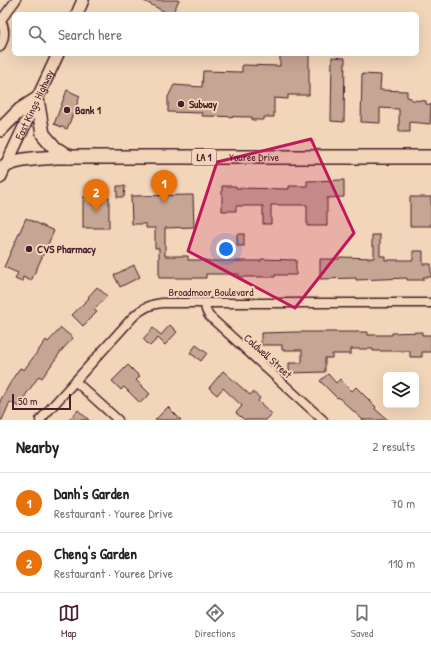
<!DOCTYPE html>
<meta charset="utf-8">
<style>
body{margin:0;font-family:"Patrick Hand",sans-serif;background:#f2f2f2;color:#222}
.controls{position:absolute;right:12px;bottom:12px;display:grid;overflow:hidden;border-radius:6px;box-shadow:0 4px 16px #0002}
.controls button{width:36px;height:36px;display:grid;place-items:center;padding:0;border:0;border-bottom:1px solid #e0e0e0;background:#fff;color:#222;font:20px sans-serif}
.scale{position:absolute;left:12px;bottom:10px;width:59px;box-sizing:border-box;padding-left:4px;border:2px solid #4a1f2b;border-top:0;font-size:11px;line-height:14px;white-space:nowrap;color:#4a1f2b;-webkit-text-stroke:3px #f2d6b9;paint-order:stroke}
.you{position:absolute;left:226px;top:249px;width:14px;height:14px;margin:-10px;border:3px solid #fff;border-radius:50%;background:#1a73e8;box-shadow:0 0 0 6px #1a73e833}
.badge{display:grid;place-items:center;width:26px;height:26px;border-radius:50%;background:#4a1f2b;color:#fff;font-size:13px;font-weight:700}
.pin{position:absolute;translate:-50% -33px;filter:drop-shadow(0 1px 2px #0008)}
.pin::after{content:'';position:absolute;top:21px;width:14px;height:12px;background:inherit;clip-path:polygon(0 0,100% 0,50% 100%)}
.list{margin:0;padding:0;list-style:none}
h2{display:flex;justify-content:space-between;align-items:center;height:52px;margin:0;padding:0 16px;font-size:17px}
h2 small{font-size:13px;font-weight:400;color:#767676}
.list li{display:grid;grid-template-columns:26px 1fr auto;gap:12px;align-items:center;box-sizing:border-box;height:60px;padding:0 16px;border-top:1px solid #e0e0e0}
.list b{display:block;font-size:15px;white-space:nowrap}
.list p{margin:0;font-size:13px;white-space:nowrap;color:#767676}
.list em{font-size:13px;font-style:normal;color:#767676}
.icon{flex:none;width:22px;height:22px;fill:none;stroke:currentColor;stroke-width:2;stroke-linecap:round;stroke-linejoin:round}
.map{position:relative;flex:none;width:431px;height:420px;overflow:hidden}
.search{position:absolute;background:#fff;box-shadow:0 4px 16px #0002;left:12px;right:12px;top:12px;height:44px;display:flex;align-items:center;gap:10px;box-sizing:border-box;padding:0 14px;border-radius:6px;color:#767676;font-size:15px}
.sheet{height:172px;background:#fff}
nav{display:flex;justify-content:space-around;align-items:center;box-sizing:border-box;height:56px;border-top:1px solid #e0e0e0;background:#fff;font-size:11px;color:#767676}
nav a{display:grid;justify-items:center;gap:2px}
nav .on{color:#4a1f2b}
.map>svg:first-child{display:block}
.building{fill:#c5a594;stroke:#4a1f2b}
.lines{fill:none;stroke-linecap:round;stroke-linejoin:round}
.minor-casing{stroke:#4a1f2b;stroke-width:11}
.secondary-casing{stroke:#4a1f2b;stroke-width:14}
.primary-casing{stroke:#4a1f2b;stroke-width:16}
.minor{stroke:#f2d6b9;stroke-width:8}
.secondary{stroke:#f2d6b9;stroke-width:11}
.primary{stroke:#f2d6b9;stroke-width:13}
.marked{fill:#c2185b;fill-opacity:0.2;stroke:#c2185b;stroke-width:3;stroke-linejoin:round}
.poi-dot{fill:#4a1f2b;stroke:#f2d6b9;stroke-width:1.5}
.labels{text-anchor:middle;stroke-width:4;stroke-linejoin:round;paint-order:stroke}
.shield{fill:#f2d6b9;stroke:#7c5656;stroke-width:1}
.shield-label{font-size:10px;font-weight:bold;fill:#4a1f2b}
.poi-label{font-size:11px;font-weight:bold;fill:#4a1f2b;stroke:#f2d6b9;text-anchor:start}
.street-label{font-size:11px;fill:#4a1f2b;stroke:#f2d6b9}
</style>
<div class="map">
<svg width="431" height="420" viewBox="0 0 431 420">
<rect width="100%" height="100%" fill="#f2d6b9"/>
<filter id="ink" filterUnits="userSpaceOnUse"><feTurbulence type="fractalNoise" baseFrequency=".025" numOctaves="2"/><feDisplacementMap in="SourceGraphic" scale="8" xChannelSelector="R" yChannelSelector="G"/><feConvolveMatrix kernelMatrix="1 2 1 2 8 2 1 2 1" color-interpolation-filters="sRGB"/></filter>
<g filter="url(#ink)">
<g class="building">
<polygon points="142,0 179,0 172,14 169,14"/>
<polygon points="280,54 309,54 309,95 288,95 288,99 274,98 274,117 264,117 264,120 252,120 252,117 202,116 202,113 168,112 168,97 174,85 202,87 203,71 242,72 242,65 280,66"/>
<polygon points="332,57 345,58 344,122 331,121"/>
<polygon points="362,74 381,75 380,90 407,91 407,97 411,98 411,100 426,101 426,104 431,105 430,124 410,122 410,132 399,132 399,109 380,108 380,123 361,122"/>
<polygon points="67,90 80,96 67,129 54,124"/>
<polygon points="344,180 344,197 327,198 327,226 307,226 307,205 271,205 271,224 263,224 263,206 236,206 236,211 222,211 222,186 236,186 236,188 289,189 289,186 307,186 307,181"/>
<polygon points="117,186 125,186 124,197 117,197"/>
<polygon points="193,195 194,227 165,228 165,256 188,256 188,260 206,260 206,261 261,261 261,259 296,260 296,275 275,275 275,277 239,277 239,274 206,274 206,278 159,278 159,248 155,248 155,228 146,228 146,224 132,224 131,196"/>
<rect x="83" y="197" width="26" height="31"/>
<rect x="410" y="197" width="21" height="29"/>
<polygon points="26,218 54,231 31,281 23,277 22,282 15,279 18,273 4,267"/>
<rect x="237" y="234" width="7" height="12"/>
<polygon points="372,235 380,235 380,256 385,256 385,260 413,260 413,251 423,251 423,264 431,264 431,277 423,277 423,280 407,280 407,278 356,280 356,278 320,279 320,259 339,259 339,257 374,258 374,246 372,246"/>
<polygon points="134,265 140,277 120,287 114,275"/>
<polygon points="97,287 107,296 94,310 97,312 83,326 72,315 89,298 88,297"/>
<polygon points="170,325 177,332 165,345 158,338 150,346 143,339 153,328 161,335"/>
<polygon points="61,328 73,338 62,350 42,378 39,376 25,396 20,407 10,402 2,420 0,420 0,401 13,378 20,368 24,370 46,340 48,342"/>
<polygon points="295,332 368,332 368,335 392,335 392,333 422,332 422,335 431,335 431,352 422,352 422,357 410,357 410,351 373,351 373,349 351,349 351,354 332,354 332,358 325,358 325,372 289,373 289,363 302,363 302,350 282,350 282,345 261,345 261,333"/>
<polygon points="196,345 207,353 201,361 190,353"/>
<polygon points="128,365 140,377 136,380 150,394 140,403 124,387 121,390 112,381"/>
<polygon points="223,371 250,395 253,392 260,398 258,401 272,414 266,420 245,420 236,413 242,406 223,388 217,395 209,388"/>
<polygon points="328,374 336,383 340,379 352,391 356,387 376,407 375,409 388,420 363,420 338,397 337,398 320,381"/>
<polygon points="168,407 181,420 155,420"/>
<polygon points="78,410 89,420 69,420"/>
</g>
<g class="lines">
<defs>
<g id="minor">
<path d="M0 47C5 38 6 30 1 20L16 0"/>
<polyline points="205,304 206,310 209,316 323,420"/>
<polyline points="75,381 118,420"/>
<path d="M40 420 133 317C141 309 150 304 162 303H431"/>
</g>
<g id="secondary">
<polyline points="77,14 83,0"/>
<path id="s1" d="M0 178 58 54"/>
</g>
<g id="primary">
<polyline points="0,130 20,110 37,99 43,134 55,148 69,157"/>
<path id="s2" d="M0 169C15 158 38 159 56 157H431"/>
</g>
</defs>
<use href="#minor" class="minor-casing"/>
<use href="#secondary" class="secondary-casing"/>
<use href="#primary" class="primary-casing"/>
<use href="#minor" class="minor"/>
<use href="#secondary" class="secondary"/>
<use href="#primary" class="primary"/>
</g>
</g>
<path class="marked" d="M311 139 354 233 295 308 188 251 217 162Z"/>
<g class="poi-dot">
<circle cx="181" cy="104" r="4"/>
<circle cx="67" cy="110" r="4"/>
<circle cx="29" cy="249" r="4"/>
</g>
<g class="labels">
<rect class="shield" x="192" y="149" width="24" height="16" rx="3"/>
<g class="shield-label">
<text x="204" y="161">LA 1</text>
</g>
<g class="poi-label">
<text x="189" y="108">Subway</text>
<text x="75" y="114">Bank 1</text>
<text x="37" y="253">CVS Pharmacy</text>
</g>
<g class="street-label">
<text dy="4" stroke="none"><textPath href="#s1" startOffset="81">East Kings Highway</textPath></text>
<text dy="4" stroke="none"><textPath href="#s2" startOffset="256">Youree Drive</textPath></text>
<text x="211" y="296">Broadmoor Boulevard</text>
<text transform="translate(268 356) rotate(42)" y="4">Coldwell Street</text>
</g>
</g>
</svg>
<div class="controls">
<button><svg class="icon" aria-label="layers" viewBox="0 0 24 24"><path d="M12 4l9 5-9 5-9-5zM3 14l9 5 9-5"/></svg></button>
</div>
<div class="scale">50 m</div>
<div class="you"></div>
<div class="pin badge" style="left:164px;top:203px;background:#e8710a">1</div>
<div class="pin badge" style="left:96px;top:212px;background:#e8710a">2</div>
<div class="search"><svg class="icon" aria-label="search" viewBox="0 0 24 24"><circle cx="10" cy="10" r="6"/><path d="M15 15l6 6"/></svg>Search here</div>
</div>
<section class="sheet">
<h2>Nearby<small>2 results</small></h2>
<ul class="list">
<li><span class="badge" style="background:#e8710a">1</span><div><b>Danh's Garden</b><p>Restaurant · Youree Drive</p></div><em>70 m</em></li>
<li><span class="badge" style="background:#e8710a">2</span><div><b>Cheng's Garden</b><p>Restaurant · Youree Drive</p></div><em>110 m</em></li>
</ul>
</section>
<nav>
<a class="on"><svg class="icon" aria-label="map" viewBox="0 0 24 24"><path d="M3 6l6-2 6 2 6-2v14l-6 2-6-2-6 2zM9 4v14M15 6v14"/></svg>Map</a>
<a><svg class="icon" aria-label="directions" viewBox="0 0 24 24"><path d="M12 3l9 9-9 9-9-9zM9 14v-3h6M13 9l2 2-2 2"/></svg>Directions</a>
<a><svg class="icon" aria-label="saved" viewBox="0 0 24 24"><path d="M7 4h10v16l-5-4-5 4z"/></svg>Saved</a>
</nav>
